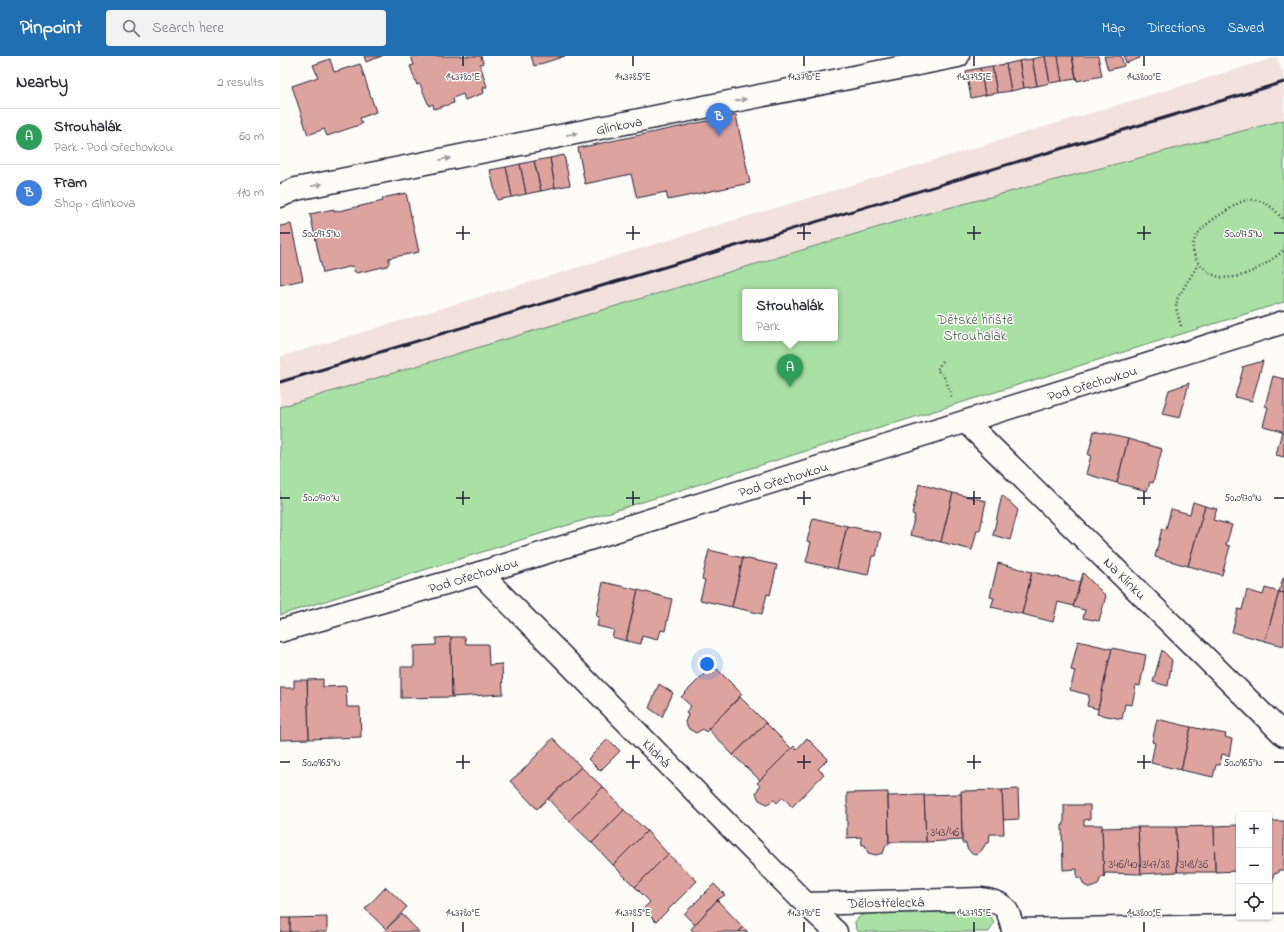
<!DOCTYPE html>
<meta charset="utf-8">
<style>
body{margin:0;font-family:"Indie Flower",sans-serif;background:#f2f2f3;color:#2b2b33}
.controls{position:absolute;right:12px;bottom:12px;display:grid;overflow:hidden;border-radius:4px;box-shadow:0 1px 3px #0004}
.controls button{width:36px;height:36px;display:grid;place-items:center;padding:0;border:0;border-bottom:1px solid #e1e1e2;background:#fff;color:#2b2b33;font:20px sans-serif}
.you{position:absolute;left:427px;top:608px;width:14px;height:14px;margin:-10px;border:3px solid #fff;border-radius:50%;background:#1a73e8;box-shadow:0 0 0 6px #1a73e833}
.badge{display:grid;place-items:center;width:26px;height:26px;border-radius:50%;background:#1f6fb2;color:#fff;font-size:13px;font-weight:700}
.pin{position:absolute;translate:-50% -33px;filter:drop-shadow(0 1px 2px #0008)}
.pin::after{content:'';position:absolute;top:21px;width:14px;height:12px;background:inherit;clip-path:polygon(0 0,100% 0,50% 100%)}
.popup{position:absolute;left:462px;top:233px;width:96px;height:52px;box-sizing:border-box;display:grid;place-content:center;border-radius:4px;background:#fff;filter:drop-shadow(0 1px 3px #0005);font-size:13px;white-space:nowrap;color:#7c7c81}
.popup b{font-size:15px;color:#2b2b33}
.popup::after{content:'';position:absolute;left:50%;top:100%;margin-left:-8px;border:8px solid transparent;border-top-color:#fff}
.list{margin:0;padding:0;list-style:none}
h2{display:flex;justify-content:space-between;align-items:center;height:52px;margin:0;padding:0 16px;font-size:17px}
h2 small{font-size:13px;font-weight:400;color:#7c7c81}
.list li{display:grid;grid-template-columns:26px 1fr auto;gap:12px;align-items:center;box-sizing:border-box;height:56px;padding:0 16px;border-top:1px solid #e1e1e2}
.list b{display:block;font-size:15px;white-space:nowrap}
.list p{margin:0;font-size:13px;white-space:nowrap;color:#7c7c81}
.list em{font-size:13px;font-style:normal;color:#7c7c81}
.icon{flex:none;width:22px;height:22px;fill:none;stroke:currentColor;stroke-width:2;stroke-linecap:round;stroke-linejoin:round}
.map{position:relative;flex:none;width:1004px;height:876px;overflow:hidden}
header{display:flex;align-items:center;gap:24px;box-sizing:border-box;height:56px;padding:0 20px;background:#1f6fb2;color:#fff}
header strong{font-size:19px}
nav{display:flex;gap:22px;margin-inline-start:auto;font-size:14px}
.search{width:280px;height:36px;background:#f2f2f3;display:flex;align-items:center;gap:10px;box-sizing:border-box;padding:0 14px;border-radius:4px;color:#7c7c81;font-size:15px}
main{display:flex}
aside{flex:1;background:#fff}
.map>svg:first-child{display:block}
.built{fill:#f3e1dd}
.green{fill:#a9e0a4;stroke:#668170;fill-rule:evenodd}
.building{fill:#dda39f;stroke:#22223b}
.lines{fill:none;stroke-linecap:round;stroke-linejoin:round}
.minor-casing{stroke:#22223b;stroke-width:25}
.path{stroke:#22223b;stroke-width:2.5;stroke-dasharray:1 3;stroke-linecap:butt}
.minor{stroke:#fdfcf7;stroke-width:22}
.rail{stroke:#22223b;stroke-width:3}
.oneway{fill:#9a9aa2}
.ticks{fill:none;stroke:#22223b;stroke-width:1.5}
.labels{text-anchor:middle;stroke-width:3;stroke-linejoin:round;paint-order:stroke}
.number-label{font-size:12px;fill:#514254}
.street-label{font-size:14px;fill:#22223b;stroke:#fdfcf7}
.park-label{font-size:14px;fill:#4a5b5a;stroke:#fdfcf7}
.ticks-label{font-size:10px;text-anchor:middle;fill:#22223b;stroke:#fdfcf7;stroke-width:3;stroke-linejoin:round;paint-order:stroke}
</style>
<header>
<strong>Pinpoint</strong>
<div class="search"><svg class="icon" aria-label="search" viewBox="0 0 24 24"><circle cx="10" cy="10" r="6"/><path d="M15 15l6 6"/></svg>Search here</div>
<nav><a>Map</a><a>Directions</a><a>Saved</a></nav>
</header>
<main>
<aside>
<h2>Nearby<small>2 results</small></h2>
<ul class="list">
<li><span class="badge" style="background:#2e9e5b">A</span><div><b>Strouhalák</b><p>Park · Pod Ořechovkou</p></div><em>60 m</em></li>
<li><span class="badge" style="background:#3f7fe0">B</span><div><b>Fram</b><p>Shop · Glinkova</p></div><em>110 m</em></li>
</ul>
</aside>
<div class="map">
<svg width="1004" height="876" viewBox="0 0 1004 876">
<rect width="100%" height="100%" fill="#fdfcf7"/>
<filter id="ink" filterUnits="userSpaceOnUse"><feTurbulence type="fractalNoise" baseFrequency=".025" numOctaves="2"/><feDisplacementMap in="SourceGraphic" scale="8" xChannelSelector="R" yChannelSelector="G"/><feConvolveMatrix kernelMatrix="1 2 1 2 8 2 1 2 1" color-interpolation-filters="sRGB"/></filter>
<g filter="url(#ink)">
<polygon class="built" points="997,1 1002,16 1004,16 1004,64 622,164 0,351 0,301"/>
<g class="green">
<path d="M1004 64V246L0 559V351L622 164ZM465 236H555V282H465Z"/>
<polygon points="705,855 709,857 714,866 709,876 579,876 576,874 575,866 580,860 588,857"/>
</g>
<g class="building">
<polygon points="84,0 102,0 86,6"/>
<polygon points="131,0 201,0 203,7 200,8 207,31 203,32 204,37 185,44 183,38 173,42 174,47 154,53 153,48 149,50 140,28 137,29 130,10 134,9"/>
<polygon points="251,0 285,0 254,10"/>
<polygon points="765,0 770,27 757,30 752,3"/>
<polygon points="765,0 778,0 782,25 770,27"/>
<polygon points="778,0 792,0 796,23 782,25"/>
<polygon points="792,0 818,0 822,20 797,25"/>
<polygon points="824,0 841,0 844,10 828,14"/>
<polygon points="844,0 859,0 860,2 846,7"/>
<polygon points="50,3 54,16 80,8 96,56 80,62 82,68 47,80 44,73 28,79 12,30 38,21 33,9"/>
<polygon points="752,3 757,30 744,32 739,5"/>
<polygon points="739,5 744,32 731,35 726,8"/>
<polygon points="726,8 731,35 717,37 712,10"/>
<polygon points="712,10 717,37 705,39 700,12"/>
<polygon points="700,12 705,39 691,42 686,15"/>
<polygon points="456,59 470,127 388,144 386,136 357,142 351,118 305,128 298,92"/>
<polygon points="284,99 290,129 275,132 270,102"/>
<polygon points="270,102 275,132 261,135 254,105"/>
<polygon points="254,105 261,135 246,138 240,108"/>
<polygon points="240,108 246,138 232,141 226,111"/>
<polygon points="226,111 232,141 217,144 210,114"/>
<polygon points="126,137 139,196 109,202 109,207 107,210 77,217 74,215 73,210 43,217 30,158 54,153 54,156 103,145 102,142"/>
<polygon points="11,168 23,224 0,229 0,170"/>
<polygon points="983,305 972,345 955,341 963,313 962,311"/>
<polygon points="993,320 1004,323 1004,401 996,399 1002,375 983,370 988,351 985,350"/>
<polygon points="909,327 900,362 882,358 889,334"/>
<polygon points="814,375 848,383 837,427 806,418 811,399 808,399"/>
<polygon points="848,383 882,393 873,427 870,426 867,435 837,427"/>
<polygon points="639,428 673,437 661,486 630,479 635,459 632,458"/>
<polygon points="673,437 706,445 700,474 697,474 692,494 661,486"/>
<polygon points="722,439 738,454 730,484 713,479"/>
<polygon points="913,446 925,450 908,510 875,501 882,472 886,473 891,453 910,458"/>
<polygon points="925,450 937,453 933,464 952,469 946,489 950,490 942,519 908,510"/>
<polygon points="533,462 567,470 557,513 526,506 531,486 527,485"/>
<polygon points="567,470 601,477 596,500 592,500 588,519 557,513"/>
<polygon points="429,494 463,502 452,551 420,544 425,524 422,523"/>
<polygon points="463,502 497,509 490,539 487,538 482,558 452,551"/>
<polygon points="718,507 752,516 742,558 711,551 714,542 710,541"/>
<polygon points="752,516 800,526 794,550 778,546 773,566 742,558"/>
<polygon points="803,517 826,540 819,565 803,562 805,554 793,551"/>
<polygon points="1003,522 1004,522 1004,537 999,536"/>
<polygon points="323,526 358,534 346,585 332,581 334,574 317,570 319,561 316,560"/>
<polygon points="985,532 999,536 985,585 952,576 958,553 962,554 967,534 983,539"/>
<polygon points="358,534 392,543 385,575 381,574 378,584 362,580 361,588 346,585"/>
<polygon points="999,536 1004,537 1004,590 985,585"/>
<polygon points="171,581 172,641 121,642 121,611 134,611 134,590 156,589 156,582"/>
<polygon points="171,581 185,581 186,588 208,588 209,609 222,608 223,638 172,641"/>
<polygon points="798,585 832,593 818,653 807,650 809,639 790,634 795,615 791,614"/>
<polygon points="832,592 866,599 860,630 856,629 852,649 845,648 842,663 817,658"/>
<polygon points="882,594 892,604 888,630 873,626"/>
<polygon points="433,609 462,638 426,676 423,673 416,677 409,673 405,666 408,659 406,656 411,650 401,641"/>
<polygon points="43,623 43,631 66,630 67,651 80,651 81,681 29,683 27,624"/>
<polygon points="14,624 27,624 29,683 0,684 0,632 14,632"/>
<polygon points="379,628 393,637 382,661 369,652"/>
<polygon points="460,641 486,667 453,699 428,673"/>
<polygon points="877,663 911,671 901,714 871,707 875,687 872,686"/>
<polygon points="486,667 512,693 480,724 453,699"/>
<polygon points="911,671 946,678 945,681 952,683 949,700 942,698 940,709 936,709 933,721 901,714"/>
<polygon points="273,682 301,711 257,753 230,725 241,716"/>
<polygon points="527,682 548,703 538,713 544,718 512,751 503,741 497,747 494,744 487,748 479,744 476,737 480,730 477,727 514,690 517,693"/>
<polygon points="328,683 340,695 320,715 308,703"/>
<polygon points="301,711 323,731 289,765 268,743"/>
<polygon points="323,731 344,754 312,787 289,765"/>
<polygon points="738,733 739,763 723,764 722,734"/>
<polygon points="722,734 724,778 710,778 709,787 706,787 702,794 696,799 692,798 687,792 686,787 682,787 681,735"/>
<polygon points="608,736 609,789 606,789 603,797 596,799 588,797 585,789 582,789 581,781 567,782 567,737"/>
<polygon points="681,738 682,784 646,786 644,739"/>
<polygon points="644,739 646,786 609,786 608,740"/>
<polygon points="784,749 810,749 810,763 804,764 804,769 822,769 824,821 821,821 818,829 810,832 804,829 801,822 797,822 797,813 783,814 782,769 784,769"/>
<polygon points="344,754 367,775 333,809 312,787"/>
<polygon points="989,765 1004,765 1004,814 998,814 998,817 994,818 992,826 989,827"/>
<polygon points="959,769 959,815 935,816 934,770"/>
<polygon points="934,770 935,816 897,816 896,771"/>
<polygon points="858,771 861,818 825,817 824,821 822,772"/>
<polygon points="858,771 896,771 897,816 861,818"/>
<polygon points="367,775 388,798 355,831 333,809"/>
<polygon points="388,798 417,825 376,866 363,853 370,846 355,831"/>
<polygon points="434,828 445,839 437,844 415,869 404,858"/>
<polygon points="106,831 127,851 106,873 85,853"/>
<polygon points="437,844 463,871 459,876 414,876 411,873"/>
<polygon points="122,858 139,876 103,876 106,873"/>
<polygon points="47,861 47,876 10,876 10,862"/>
<rect x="0" y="862" width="10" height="14"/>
<polygon points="463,871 468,876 459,876"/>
</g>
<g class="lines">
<defs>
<g id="minor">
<polyline points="0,140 16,133 678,0"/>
<polyline points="686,366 1004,679"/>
<polyline points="200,517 526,848 556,876"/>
<polyline points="0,575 200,517 1004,266"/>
<path d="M526 848 701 843C724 846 728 851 733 874"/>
<polyline points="733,874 1004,869"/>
</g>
</defs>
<use href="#minor" class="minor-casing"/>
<g class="path">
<path d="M1004 166C996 152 979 138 961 146 954 149 946 156 938 160 928 167 915 176 913 190 912 196 916 204 921 209 944 237 983 212 1004 194"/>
<polyline points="901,270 896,252 897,243 919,207"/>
<polyline points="662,305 657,314 665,322 672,341"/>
</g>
<use href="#minor" class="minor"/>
<polyline class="rail" points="0,326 1004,26"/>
</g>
<defs><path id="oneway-solid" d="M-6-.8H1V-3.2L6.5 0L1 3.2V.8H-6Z"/></defs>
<g class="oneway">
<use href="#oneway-solid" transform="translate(461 44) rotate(-11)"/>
<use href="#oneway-solid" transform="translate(292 78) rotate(-11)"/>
<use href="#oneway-solid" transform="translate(165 103) rotate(-11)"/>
<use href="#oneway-solid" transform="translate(37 129) rotate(-11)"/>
</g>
</g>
<path class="ticks" d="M183 0V10M353 0V10M524 0V10M694 0V10M864 0V10M183 170V184M353 170V184M524 170V184M694 170V184M864 170V184M0 177H10M176 177H190M346 177H360M517 177H531M687 177H701M857 177H871M994 177H1004M183 435V449M353 435V449M524 435V449M694 435V449M864 435V449M0 442H10M176 442H190M346 442H360M517 442H531M687 442H701M857 442H871M994 442H1004M183 699V713M353 699V713M524 699V713M694 699V713M864 699V713M0 706H10M176 706H190M346 706H360M517 706H531M687 706H701M857 706H871M994 706H1004M183 866V876M353 866V876M524 866V876M694 866V876M864 866V876"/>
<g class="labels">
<g class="number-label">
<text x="665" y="780">343/46</text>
<text x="843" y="812">346/40</text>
<text x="876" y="812">347/38</text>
<text x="914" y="812">348/36</text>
</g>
<g class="street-label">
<text transform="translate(339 69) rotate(-11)" y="5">Glinkova</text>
<text transform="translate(812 327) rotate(-17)" y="5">Pod Ořechovkou</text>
<text transform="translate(503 423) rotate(-17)" y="5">Pod Ořechovkou</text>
<text transform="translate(193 519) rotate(-17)" y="5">Pod Ořechovkou</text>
<text transform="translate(845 522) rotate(45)" y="5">Na Klínku</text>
<text transform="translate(377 697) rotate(45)" y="5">Klidná</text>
<text transform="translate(606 846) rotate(-1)" y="5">Dělostřelecká</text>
</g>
<g class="park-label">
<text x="695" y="268">Dětské hřiště<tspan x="695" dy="16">Strouhalák</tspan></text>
</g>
</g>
<g class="ticks-label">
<text x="183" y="24">14.3780°E</text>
<text x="353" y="24">14.3785°E</text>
<text x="524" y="24">14.3790°E</text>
<text x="694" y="24">14.3795°E</text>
<text x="864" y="24">14.3800°E</text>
<text x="41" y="181">50.0975°N</text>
<text x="963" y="181">50.0975°N</text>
<text x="41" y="445">50.0970°N</text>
<text x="963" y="445">50.0970°N</text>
<text x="41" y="710">50.0965°N</text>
<text x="963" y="710">50.0965°N</text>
<text x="183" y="860">14.3780°E</text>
<text x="353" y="860">14.3785°E</text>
<text x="524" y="860">14.3790°E</text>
<text x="694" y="860">14.3795°E</text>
<text x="864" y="860">14.3800°E</text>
</g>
</svg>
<div class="controls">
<button>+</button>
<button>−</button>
<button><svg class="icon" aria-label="locate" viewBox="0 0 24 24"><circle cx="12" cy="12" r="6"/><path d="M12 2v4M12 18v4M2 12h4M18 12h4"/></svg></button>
</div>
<div class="you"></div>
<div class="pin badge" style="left:510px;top:331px;background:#2e9e5b">A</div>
<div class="popup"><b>Strouhalák</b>Park</div>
<div class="pin badge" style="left:439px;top:80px;background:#3f7fe0">B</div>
</div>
</main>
